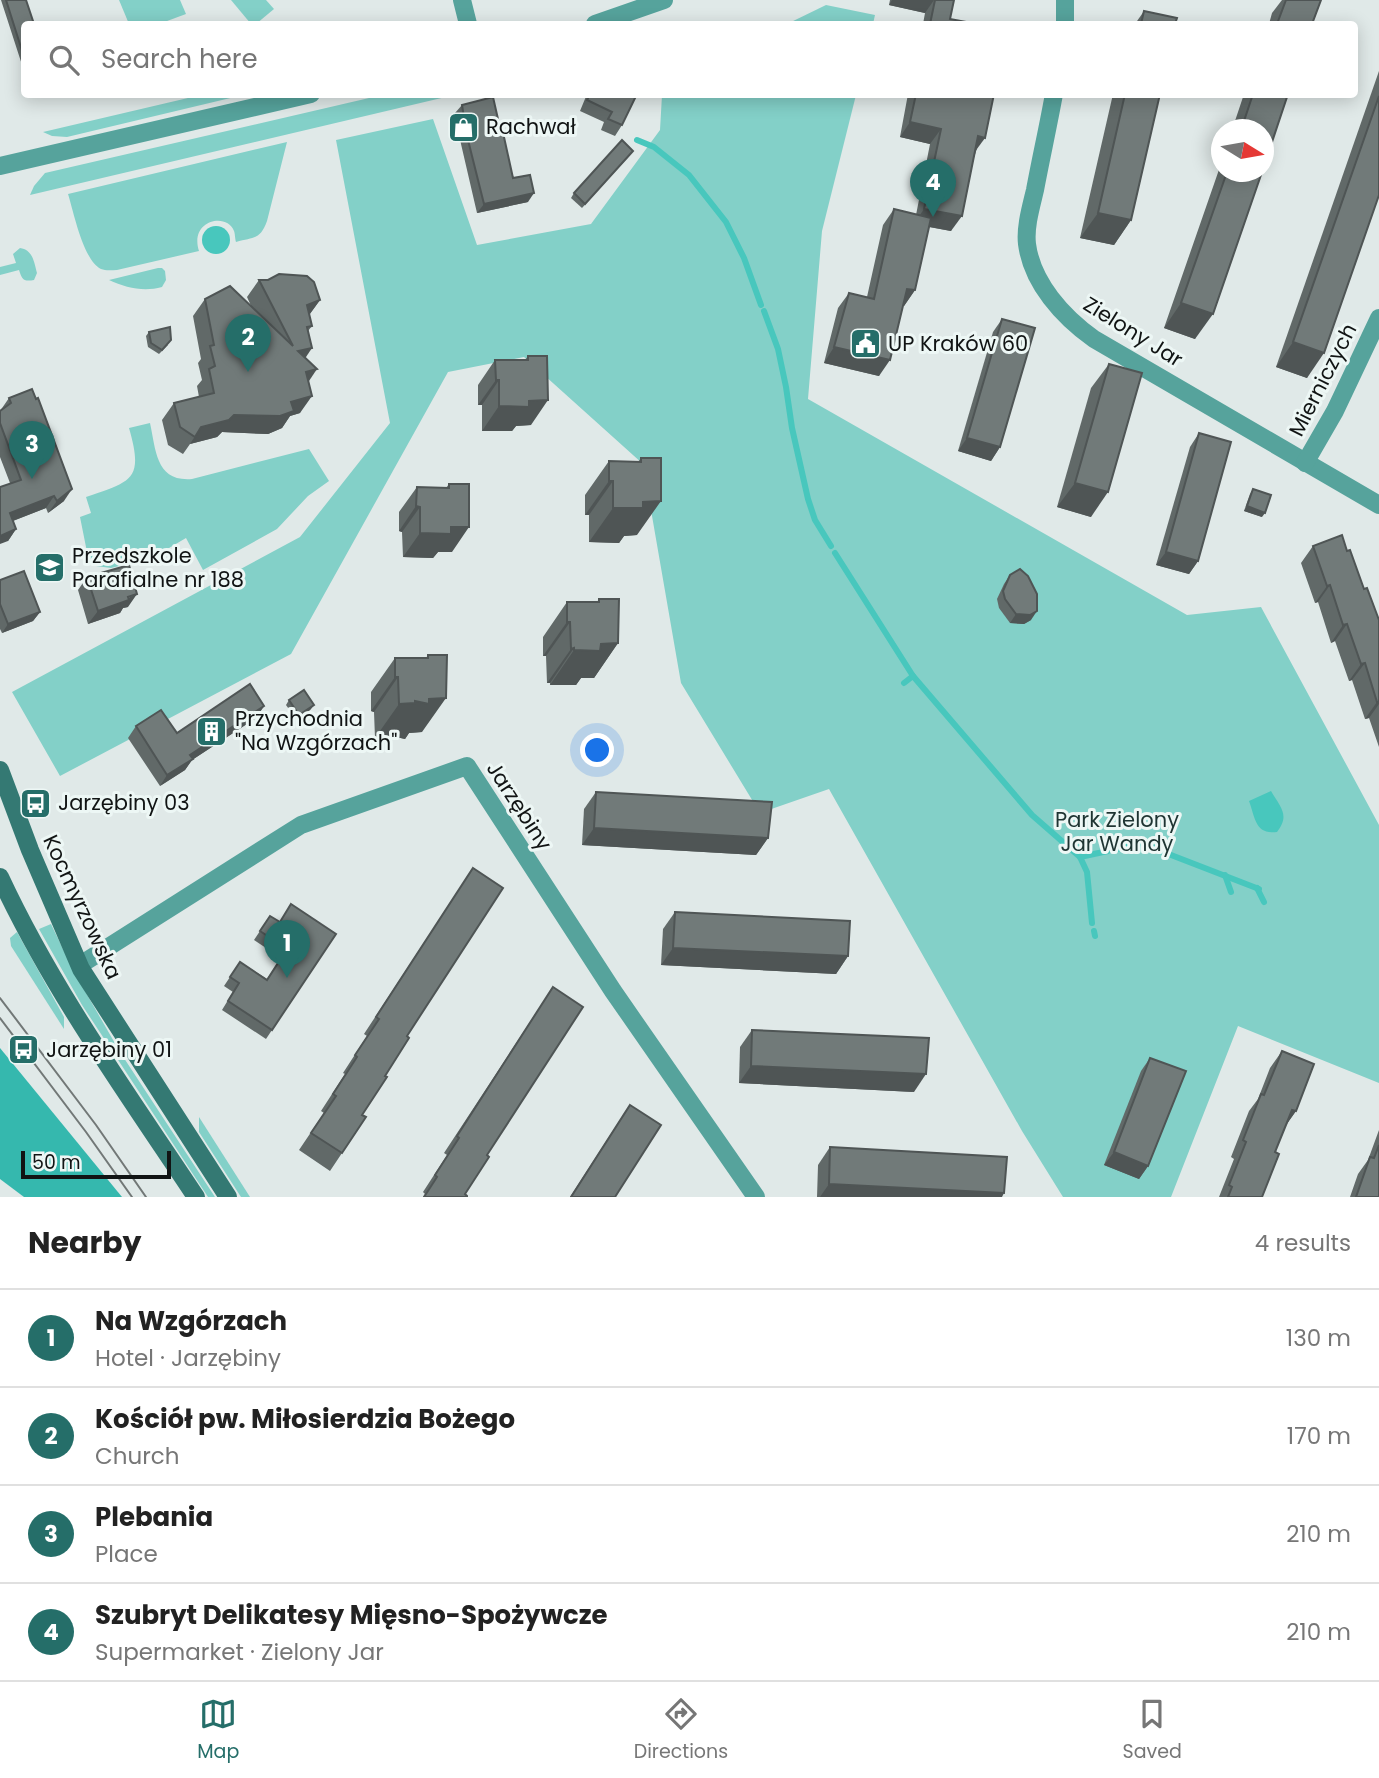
<!DOCTYPE html>
<meta charset="utf-8">
<style>
body{margin:0;font-family:Poppins,sans-serif;background:#f2f2f2;color:#222}
.compass{position:absolute;left:1211px;top:119px;width:63px;height:63px;border-radius:50%;background:#fff;box-shadow:0 4px 18px #0003;rotate:101deg}
.scale{position:absolute;left:21px;bottom:18px;width:150px;box-sizing:border-box;padding-left:7px;border:4px solid #111414;border-top:0;font-size:19px;line-height:24px;white-space:nowrap;color:#111414;-webkit-text-stroke:5px #edf7f5;paint-order:stroke}
.you{position:absolute;left:598px;top:751px;width:24px;height:24px;margin:-18px;border:5px solid #fff;border-radius:50%;background:#1a73e8;box-shadow:0 0 0 10px #1a73e833}
.badge{display:grid;place-items:center;width:46px;height:46px;border-radius:50%;background:#256e69;color:#fff;font-size:23px;font-weight:700}
.pin{position:absolute;translate:-50% -58px;filter:drop-shadow(0 2px 4px #0008)}
.pin::after{content:'';position:absolute;top:37px;width:24px;height:21px;background:inherit;clip-path:polygon(0 0,100% 0,50% 100%)}
.list{margin:0;padding:0;list-style:none}
h2{display:flex;justify-content:space-between;align-items:center;height:91px;margin:0;padding:0 28px;font-size:30px}
h2 small{font-size:23px;font-weight:400;color:#767676}
.list li{display:grid;grid-template-columns:46px 1fr auto;gap:21px;align-items:center;box-sizing:border-box;height:98px;padding:0 28px;border-top:2px solid #e0e0e0}
.list b{display:block;font-size:26px;white-space:nowrap}
.list p{margin:0;font-size:23px;white-space:nowrap;color:#767676}
.list em{font-size:23px;font-style:normal;color:#767676}
.icon{flex:none;width:38px;height:38px;fill:none;stroke:currentColor;stroke-width:2;stroke-linecap:round;stroke-linejoin:round}
.map{position:relative;flex:none;width:1379px;height:1197px;overflow:hidden}
.search{position:absolute;background:#fff;box-shadow:0 4px 18px #0003;left:21px;right:21px;top:21px;height:77px;display:flex;align-items:center;gap:18px;box-sizing:border-box;padding:0 24px;border-radius:7px;color:#767676;font-size:26px}
.sheet{height:483px;background:#fff}
nav{display:flex;justify-content:space-around;align-items:center;box-sizing:border-box;height:98px;border-top:2px solid #e0e0e0;background:#fff;font-size:19px;color:#767676}
nav a{display:grid;justify-items:center;gap:4px}
nav .on{color:#256e69}
.map>svg:first-child{display:block}
.green{fill:#83d0c8}
.forest{fill:#35b8ae}
.water{fill:#48c7bd}
.lines{fill:none;stroke-linecap:round;stroke-linejoin:round}
.stream{stroke:#48c7bd;stroke-width:6}
.street{stroke:#56a39c;stroke-width:18}
.secondary{stroke:#347973;stroke-width:18}
.tram{stroke:#727877;stroke-width:2}
.wall{fill:#616968}
.shaded-wall{fill:#4f5555}
.building{fill:#717a79;stroke:#4f5555;stroke-width:2}
.labels{text-anchor:middle;stroke-width:6;stroke-linejoin:round;paint-order:stroke}
.poi-label{font-size:21px;fill:#111414;stroke:#edf7f5;text-anchor:start}
.street-label{font-size:21px;fill:#111414;stroke:#edf7f5}
.park-label{font-size:21px;fill:#1e3432;stroke:#edf7f5}
</style>
<div class="map">
<svg width="1379" height="1197" viewBox="0 0 1379 1197">
<rect width="100%" height="100%" fill="#e0e9e8"/>
<g class="green">
<polygon points="119,0 180,0 186,14 159,24 129,24"/>
<polygon points="231,0 266,0 274,9 256,24 251,24"/>
<polygon points="826,5 875,15 873,24 787,24"/>
<polygon points="205,94 243,95 67,137 52,136 43,132"/>
<polygon points="449,94 450,96 30,195 34,186 45,173 382,95"/>
<polygon points="662,95 856,95 822,231 808,399 1187,615 1261,607 1379,825 1379,1083 1238,1026 1171,1197 1063,1197 1022,1131 829,789 760,813 681,683 643,464 524,357 448,372 291,654 60,776 12,692 300,537 390,423 336,140 433,119 477,245 591,224 660,130"/>
<path d="M287 142 267 221C260 240 254 237 236 242 235 239 235 233 234 231 227 212 189 220 199 251L117 270C112 270 106 271 101 269 83 260 74 213 68 194Z"/>
<path d="M20 248C33 250 34 262 37 273L34 280C23 282 22 279 19 270L0 275V267L16 263 13 254Z"/>
<path d="M158 268H162L165 271 166 280 162 287C144 292 126 288 109 280Z"/>
<path d="M150 423C156 451 156 482 192 479L309 449 329 481 308 496 277 529 203 570 186 538 152 558 111 568 96 566 88 557 80 517 91 513 86 497C132 481 144 480 129 428Z"/>
<polygon points="51,924 74,972 120,1052 215,1197 208,1197 82,1005 39,929"/>
<polygon points="17,932 64,1017 64,1029 11,946 10,938"/>
<polygon points="199,1117 250,1197 241,1197 199,1132"/>
</g>
<polygon class="forest" points="0,1048 122,1197 24,1197 0,1179"/>
<g class="water">
<circle cx="216" cy="240" r="14"/>
<path d="M1271 791C1281 808 1290 815 1277 832 1255 835 1255 817 1249 801Z"/>
</g>
<g class="lines">
<g class="stream">
<polyline points="637,140 654,147 689,175 726,222 744,258 761,305"/>
<polyline points="764,311 778,349 786,387 792,428 808,499 815,520 831,546"/>
<polyline points="835,553 913,676 1032,815 1080,857 1087,872 1092,923"/>
<polyline points="904,683 913,676"/>
<polyline points="1117,849 1140,843 1259,889"/>
<polyline points="1080,857 1108,851"/>
<polyline points="1225,875 1231,892"/>
<polyline points="1257,888 1264,902"/>
<polyline points="1094,931 1095,936"/>
</g>
<g class="street">
<polyline points="462,0 468,24"/>
<polyline points="1065,0 1065,24"/>
<polyline points="595,24 664,0"/>
<path d="M1054 94C1048 127 1041 158 1035 190 1031 207 1025 227 1027 244 1032 283 1063 317 1094 339L1379 505"/>
<polyline points="0,166 311,94"/>
<polyline points="1305,463 1335,411 1379,318"/>
<polyline points="80,965 301,825 467,766 613,991 756,1197"/>
</g>
<g class="secondary">
<polyline points="0,770 30,850 81,969 228,1197"/>
<path d="M0 877C53 991 127 1093 196 1197"/>
</g>
<g class="tram">
<polyline points="0,998 96,1125 146,1197"/>
<polyline points="0,1018 86,1132 132,1197"/>
</g>
</g>
<g class="wall">
<polygon points="1,0 26,0 24,24 24,71"/>
<polygon points="890,0 954,0 950,19 977,24 923,24 925,13 889,5"/>
<polygon points="1282,0 1321,0 1312,24 1269,24 1272,13"/>
<polygon points="1144,11 1175,24 1135,24"/>
<polygon points="1379,71 1379,195 1307,378 1276,367"/>
<polygon points="587,94 637,94 622,125 615,136 601,130 604,122 580,111"/>
<polygon points="908,94 994,94 951,231 929,227 915,290 904,306 903,305 879,376 824,363 838,308 849,293 867,297 883,225 894,209 916,215 930,144 900,137"/>
<polygon points="1113,94 1160,94 1131,220 1114,245 1080,238"/>
<polygon points="1244,94 1288,94 1264,130 1232,130"/>
<polygon points="462,105 500,128 513,178 528,202 477,213 461,144 455,113"/>
<polygon points="630,155 582,208 571,198 574,193"/>
<polygon points="1222,161 1222,172 1262,172 1195,339 1164,328"/>
<polygon points="259,280 320,300 309,315 312,326 308,331 305,358 308,382 300,413 290,416 282,428 268,434 222,432 217,437 190,444 183,454 168,445 162,420 174,403 199,397 197,386 202,380 198,363 201,359 193,316 205,299 252,308 247,297"/>
<polygon points="1002,319 1000,447 991,461 958,451 993,332"/>
<polygon points="149,332 168,345 159,354 148,347 146,336"/>
<polygon points="528,356 531,425 516,426 512,431 482,431 482,405 478,405 478,385 495,360 525,360"/>
<polygon points="1109,364 1091,517 1057,507 1091,388"/>
<polygon points="9,398 64,501 48,513 46,508 13,521 16,529 8,541 10,483 0,457 0,411"/>
<polygon points="1199,433 1198,561 1189,574 1156,565 1190,447"/>
<polygon points="641,458 637,535 624,536 619,543 589,542 589,515 585,515 585,495 609,461 638,462"/>
<polygon points="449,484 452,552 438,552 433,558 403,557 402,532 399,531 399,512 417,487 446,488"/>
<polygon points="1253,489 1262,517 1244,511 1250,494"/>
<polygon points="1313,546 1347,551 1379,620 1379,747 1369,718 1365,719 1352,680 1349,681 1335,641 1331,643 1318,602 1315,603 1301,563"/>
<polygon points="1010,575 1031,620 1024,624 1010,623 999,608 997,599 1004,584"/>
<polygon points="87,577 128,607 123,608 120,613 88,624 78,590"/>
<polygon points="0,580 40,612 33,621 2,633 0,629"/>
<polygon points="599,599 618,643 594,678 581,678 576,685 550,685 550,683 547,683 546,656 543,656 543,637 567,602 597,602"/>
<polygon points="428,655 422,732 409,733 405,739 392,736 391,737 375,738 374,712 371,711 371,692 395,658 426,658"/>
<polygon points="289,700 314,705 310,710 296,719 286,705"/>
<polygon points="264,706 256,718 192,760 185,770 160,786 128,738 136,726 177,733"/>
<polygon points="596,792 768,838 756,855 582,845 584,809"/>
<polygon points="473,868 407,1036 362,1115 342,1153 330,1171 299,1150 324,1113 321,1111 345,1074 343,1073 367,1036 364,1034"/>
<polygon points="675,912 848,956 836,974 661,965 663,929"/>
<polygon points="270,916 279,922 336,934 266,1039 222,1010 233,992 224,986 240,962 267,979 281,958 254,940"/>
<polygon points="553,987 487,1155 465,1194 467,1197 423,1197 425,1194 423,1192 447,1155 444,1153"/>
<polygon points="752,1030 914,1092 739,1083 740,1047"/>
<polygon points="1282,1051 1296,1111 1286,1125 1275,1152 1262,1197 1219,1197 1234,1159 1231,1157 1249,1111 1258,1099 1270,1068"/>
<polygon points="1150,1058 1148,1166 1139,1179 1104,1165 1141,1071"/>
<polygon points="630,1105 615,1197 570,1197 618,1123"/>
<polygon points="1379,1130 1379,1197 1350,1197 1358,1174 1368,1160"/>
<polygon points="830,1147 1002,1197 817,1197 818,1165"/>
</g>
<g class="shaded-wall">
<polygon points="892,0 934,0 925,13 889,5"/>
<polygon points="910,122 941,129 930,144 900,137"/>
<polygon points="978,136 985,138 974,153"/>
<polygon points="534,193 528,202 477,213 484,204"/>
<polygon points="924,209 962,216 951,231 914,224"/>
<polygon points="1098,213 1131,220 1114,245 1080,238"/>
<polygon points="907,289 915,290 904,306 896,304"/>
<polygon points="320,300 307,318 307,305"/>
<polygon points="1181,303 1213,314 1195,339 1164,328"/>
<polygon points="1293,342 1324,353 1307,378 1276,367"/>
<polygon points="834,347 890,360 879,376 824,363"/>
<polygon points="312,348 300,366 298,351"/>
<polygon points="317,369 305,387 306,372"/>
<polygon points="496,380 499,380 482,405 478,405"/>
<polygon points="312,396 300,413 290,416 282,428 268,434 222,432 217,437 190,444 201,427 234,415"/>
<polygon points="548,400 531,425 516,426 512,431 482,431 499,406 529,401"/>
<polygon points="967,438 1000,447 991,461 958,451"/>
<polygon points="609,481 613,481 589,515 585,515"/>
<polygon points="1075,483 1108,492 1091,517 1057,507"/>
<polygon points="72,489 64,501 48,513 57,501"/>
<polygon points="54,496 46,508 2,525 10,513"/>
<polygon points="661,501 637,535 624,536 619,543 589,542 613,508 643,502"/>
<polygon points="416,506 420,507 402,532 399,531"/>
<polygon points="1247,506 1265,513 1262,517 1244,511"/>
<polygon points="451,527 469,527 452,552 438,552 433,558 403,557 420,533"/>
<polygon points="16,529 8,541 0,544 0,536"/>
<polygon points="1166,552 1198,561 1189,574 1156,565"/>
<polygon points="1330,585 1318,602 1315,603 1327,586"/>
<polygon points="137,594 128,607 123,608 120,613 88,624 98,611"/>
<polygon points="1037,611 1031,620 1024,624 1010,623 1016,614"/>
<polygon points="40,612 33,621 2,633 8,624"/>
<polygon points="567,622 570,622 546,656 543,656"/>
<polygon points="1347,624 1335,641 1331,643 1343,625"/>
<polygon points="618,643 594,678 581,678 576,685 550,685 574,650 601,644"/>
<polygon points="574,648 550,683 547,683 571,649"/>
<polygon points="1365,663 1352,680 1349,681 1361,664"/>
<polygon points="395,677 398,677 374,712 371,711"/>
<polygon points="446,698 422,732 409,733 405,739 392,736 391,737 375,738 399,704 429,699"/>
<polygon points="1377,702 1379,702 1379,704 1369,718 1365,719"/>
<polygon points="314,705 310,710 296,719 299,715"/>
<polygon points="264,706 256,718 192,760 185,770 160,786 167,775 190,755"/>
<polygon points="594,828 768,838 756,855 582,845"/>
<polygon points="673,948 848,956 836,974 661,965"/>
<polygon points="751,1066 926,1074 914,1092 739,1083"/>
<polygon points="1292,1110 1296,1111 1284,1128"/>
<polygon points="1114,1152 1148,1166 1139,1179 1104,1165"/>
<polygon points="829,1184 1004,1193 1002,1197 820,1197"/>
</g>
<g class="building">
<polygon points="6,0 26,0 34,24 24,24 24,57"/>
<polygon points="935,0 954,0 950,19 977,24 930,24"/>
<polygon points="1286,0 1321,0 1312,24 1277,24"/>
<polygon points="1144,11 1177,18 1175,24 1141,24"/>
<polygon points="590,94 637,94 622,125 608,119 612,112 587,100"/>
<polygon points="916,94 994,94 985,138 978,136 962,216 924,209 941,129 910,122"/>
<polygon points="1125,94 1160,94 1131,220 1098,213"/>
<polygon points="1253,94 1288,94 1264,166 1264,130 1241,130"/>
<polygon points="1379,96 1379,195 1324,353 1293,342"/>
<polygon points="493,97 500,128 502,128 513,178 530,175 534,193 484,204 467,136 462,105"/>
<polygon points="622,140 633,151 585,204 574,193"/>
<polygon points="1227,172 1262,172 1213,314 1181,303"/>
<polygon points="894,209 931,218 915,290 907,289 890,360 834,347 849,293 874,299"/>
<polygon points="279,274 307,276 314,282 320,300 307,305 312,326 307,327 312,348 298,351 317,369 306,372 312,396 291,402 294,411 280,416 234,415 229,420 201,427 195,437 180,427 174,403 214,393 209,369 215,366 210,346 214,345 205,299 230,286 293,346 259,280 268,280"/>
<polygon points="1002,319 1035,328 1000,447 967,438"/>
<polygon points="170,327 171,340 162,350 151,343 149,332"/>
<polygon points="528,356 547,356 548,400 529,401 529,407 499,406 499,380 496,380 495,360 528,360"/>
<polygon points="1109,364 1142,373 1108,492 1075,483"/>
<polygon points="32,389 36,399 38,398 72,489 57,501 54,496 10,513 16,529 0,536 0,487 21,480 0,423 0,411 11,403 9,398"/>
<polygon points="1199,433 1231,442 1198,561 1166,552"/>
<polygon points="641,458 661,458 661,501 643,502 643,508 613,508 613,481 609,481 609,461 641,462"/>
<polygon points="449,484 469,484 469,527 451,527 451,534 420,533 420,507 416,506 417,487 449,488"/>
<polygon points="1253,489 1271,495 1265,513 1247,506"/>
<polygon points="1342,535 1347,551 1350,550 1364,589 1367,588 1379,620 1379,702 1377,702 1365,663 1361,664 1347,624 1343,625 1330,585 1327,586 1313,546"/>
<polygon points="129,565 137,594 128,597 129,600 98,611 87,577"/>
<polygon points="1020,569 1028,576 1037,594 1037,611 1030,615 1016,614 1005,599 1003,591 1010,575"/>
<polygon points="24,571 40,612 8,624 0,604 0,580"/>
<polygon points="599,599 619,599 618,643 601,644 600,651 574,650 574,648 571,649 570,622 567,622 567,602 599,602"/>
<polygon points="428,655 447,655 446,698 429,699 429,704 415,701 415,703 399,704 398,677 395,677 395,658 428,658"/>
<polygon points="250,684 264,706 190,755 193,759 167,775 136,726 161,710 177,733"/>
<polygon points="304,690 314,705 299,715 289,700"/>
<polygon points="596,792 772,802 768,838 594,828"/>
<polygon points="473,868 503,888 407,1036 409,1038 385,1076 387,1077 362,1115 366,1117 342,1153 311,1133 336,1096 333,1094 357,1057 355,1055 379,1019 376,1017"/>
<polygon points="291,904 336,934 272,1030 228,1001 239,983 230,977 240,962 267,980 287,949 260,931 270,916 280,922"/>
<polygon points="675,912 850,921 848,956 673,948"/>
<polygon points="553,987 583,1007 487,1155 489,1157 465,1194 467,1196 467,1197 424,1197 437,1177 435,1175 459,1138 457,1136"/>
<polygon points="752,1030 929,1038 926,1074 751,1066"/>
<polygon points="1282,1051 1314,1064 1296,1111 1292,1110 1275,1152 1279,1154 1262,1197 1228,1197 1232,1187 1229,1185 1246,1142 1243,1140 1261,1094 1264,1095"/>
<polygon points="1150,1058 1186,1071 1148,1166 1114,1152"/>
<polygon points="630,1105 661,1125 615,1197 571,1197"/>
<polygon points="1379,1145 1379,1197 1356,1197 1370,1157 1374,1158"/>
<polygon points="830,1147 1007,1157 1004,1193 829,1184"/>
</g>
<defs>
<symbol id="shop-square" viewBox="-11 -11 22 22"><rect x="-9" y="-9" width="18" height="18" rx="4" fill="#256e69" stroke="#edf7f5"/><path d="M-5-2.5h2.3a2.7 3.5 0 0 1 5.4 0H5L5.5 6h-11ZM-1.5-2.5h3a1.5 2.3 0 0 0-3 0Z" fill="#fff"/></symbol>
<symbol id="civic-square" viewBox="-11 -11 22 22"><rect x="-9" y="-9" width="18" height="18" rx="4" fill="#256e69" stroke="#edf7f5"/><path d="M-.6-6.5H3V-4.5H.6V-3L4-1V1h2V6H-6V1h2V-1L-.6-3ZM-1.2 2.5V6h2.4V2.5Z" fill="#fff"/></symbol>
<symbol id="school-square" viewBox="-11 -11 22 22"><rect x="-9" y="-9" width="18" height="18" rx="4" fill="#256e69" stroke="#edf7f5"/><path d="M0-5L7-2L0 1L-7-2ZM-4 1L0 2.5L4 1V4Q0 6-4 4Z" fill="#fff"/></symbol>
<symbol id="building-square" viewBox="-11 -11 22 22"><rect x="-9" y="-9" width="18" height="18" rx="4" fill="#256e69" stroke="#edf7f5"/><path d="M-4-6H4V6H1V3H-1V6H-4ZM-2.5-4.3h1.7v1.8h-1.7ZM.8-4.3h1.7v1.8H.8ZM-2.5-1h1.7V.8h-1.7ZM.8-1h1.7V.8H.8Z" fill="#fff"/></symbol>
<symbol id="bus-square" viewBox="-11 -11 22 22"><rect x="-9" y="-9" width="18" height="18" rx="4" fill="#256e69" stroke="#edf7f5"/><path d="M-5-6H5V4H4V6H2V4H-2V6H-4V4H-5ZM-3.5-4V0h7V-4ZM-3.5 1.2v1.5H-2V1.2ZM2 1.2v1.5H3.5V1.2Z" fill="#fff"/></symbol>
</defs>
<g fill-rule="evenodd">
<use href="#shop-square" x="446" y="110" width="35" height="35"/>
<use href="#civic-square" x="848" y="326" width="35" height="35"/>
<use href="#school-square" x="32" y="550" width="35" height="35"/>
<use href="#building-square" x="194" y="714" width="35" height="35"/>
<use href="#bus-square" x="18" y="786" width="35" height="35"/>
<use href="#bus-square" x="6" y="1032" width="35" height="35"/>
</g>
<g class="labels">
<g class="poi-label">
<text x="486" y="134">Rachwał</text>
<text x="888" y="351">UP Kraków 60</text>
<text x="72" y="563">Przedszkole<tspan x="72" dy="24">Parafialne nr 188</tspan></text>
<text x="235" y="726">Przychodnia<tspan x="235" dy="24">"Na Wzgórzach"</tspan></text>
<text x="58" y="810">Jarzębiny 03</text>
<text x="46" y="1057">Jarzębiny 01</text>
</g>
<g class="street-label">
<text transform="translate(1133 332) rotate(32)" y="7">Zielony Jar</text>
<text transform="translate(1323 380) rotate(-63)" y="7">Mierniczych</text>
<text transform="translate(519 806) rotate(57)" y="7">Jarzębiny</text>
<text transform="translate(82 907) rotate(65)" y="7">Kocmyrzowska</text>
</g>
<g class="park-label">
<text x="1117" y="827">Park Zielony<tspan x="1117" dy="24">Jar Wandy</tspan></text>
</g>
</g>
</svg>
<svg class="compass" viewBox="-18 -18 36 36"><path d="M0-13l5 13h-10z" fill="#e53935"/><path d="M0 13l5-13h-10z" fill="#767676"/></svg>
<div class="scale">50 m</div>
<div class="you"></div>
<div class="pin badge" style="left:287px;top:978px">1</div>
<div class="pin badge" style="left:248px;top:372px">2</div>
<div class="pin badge" style="left:32px;top:479px">3</div>
<div class="pin badge" style="left:933px;top:217px">4</div>
<div class="search"><svg class="icon" aria-label="search" viewBox="0 0 24 24"><circle cx="10" cy="10" r="6"/><path d="M15 15l6 6"/></svg>Search here</div>
</div>
<section class="sheet">
<h2>Nearby<small>4 results</small></h2>
<ul class="list">
<li><span class="badge">1</span><div><b>Na Wzgórzach</b><p>Hotel · Jarzębiny</p></div><em>130 m</em></li>
<li><span class="badge">2</span><div><b>Kościół pw. Miłosierdzia Bożego</b><p>Church</p></div><em>170 m</em></li>
<li><span class="badge">3</span><div><b>Plebania</b><p>Place</p></div><em>210 m</em></li>
<li><span class="badge">4</span><div><b>Szubryt Delikatesy Mięsno-Spożywcze</b><p>Supermarket · Zielony Jar</p></div><em>210 m</em></li>
</ul>
</section>
<nav>
<a class="on"><svg class="icon" aria-label="map" viewBox="0 0 24 24"><path d="M3 6l6-2 6 2 6-2v14l-6 2-6-2-6 2zM9 4v14M15 6v14"/></svg>Map</a>
<a><svg class="icon" aria-label="directions" viewBox="0 0 24 24"><path d="M12 3l9 9-9 9-9-9zM9 14v-3h6M13 9l2 2-2 2"/></svg>Directions</a>
<a><svg class="icon" aria-label="saved" viewBox="0 0 24 24"><path d="M7 4h10v16l-5-4-5 4z"/></svg>Saved</a>
</nav>
